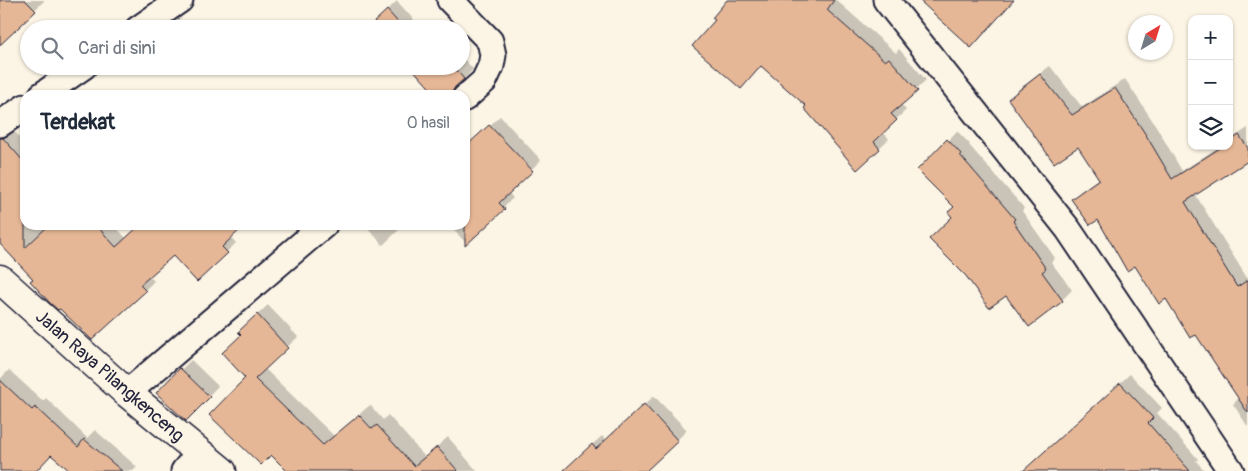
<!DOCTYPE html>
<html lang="id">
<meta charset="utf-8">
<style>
body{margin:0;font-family:Pangolin,sans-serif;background:#f6f6f7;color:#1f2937}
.controls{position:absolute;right:15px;top:15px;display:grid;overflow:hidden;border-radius:10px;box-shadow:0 1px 4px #0004}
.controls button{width:45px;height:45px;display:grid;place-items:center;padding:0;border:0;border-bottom:1px solid #e0e1e3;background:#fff;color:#1f2937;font:25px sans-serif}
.compass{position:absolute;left:1128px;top:15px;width:45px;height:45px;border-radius:50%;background:#fff;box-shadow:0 1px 4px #0004;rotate:38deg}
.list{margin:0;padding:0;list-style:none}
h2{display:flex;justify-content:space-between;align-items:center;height:65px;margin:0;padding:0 20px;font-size:21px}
h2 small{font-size:16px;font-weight:400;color:#747a83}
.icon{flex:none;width:28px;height:28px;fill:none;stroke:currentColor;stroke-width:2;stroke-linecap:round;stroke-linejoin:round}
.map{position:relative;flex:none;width:1248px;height:471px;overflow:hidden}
.search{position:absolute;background:#fff;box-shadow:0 1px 4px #0004;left:20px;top:20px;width:450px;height:55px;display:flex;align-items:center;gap:12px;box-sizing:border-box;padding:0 18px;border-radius:28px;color:#747a83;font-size:19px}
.panel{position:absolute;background:#fff;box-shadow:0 1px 4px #0004;left:20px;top:90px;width:450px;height:140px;border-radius:15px}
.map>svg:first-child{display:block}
.shadow{fill:#0003}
.building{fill:#e6b796;stroke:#22223b}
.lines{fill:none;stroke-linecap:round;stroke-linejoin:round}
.minor-casing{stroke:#22223b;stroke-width:29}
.secondary-casing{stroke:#22223b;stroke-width:31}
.minor{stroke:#fcf5e5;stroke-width:25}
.secondary{stroke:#fcf5e5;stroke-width:28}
.labels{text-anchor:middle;stroke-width:4;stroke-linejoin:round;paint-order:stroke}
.street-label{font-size:18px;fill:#22223b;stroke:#fcf5e5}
</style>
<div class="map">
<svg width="1248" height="471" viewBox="0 0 1248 471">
<rect width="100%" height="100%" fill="#fcf5e5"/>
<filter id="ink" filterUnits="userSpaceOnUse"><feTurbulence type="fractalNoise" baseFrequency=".02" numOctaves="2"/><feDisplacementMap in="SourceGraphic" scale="10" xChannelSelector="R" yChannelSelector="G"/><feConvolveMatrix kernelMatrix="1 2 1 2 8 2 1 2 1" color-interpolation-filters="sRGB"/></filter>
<g filter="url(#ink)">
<g class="shadow">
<polygon points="0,0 44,0 44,1 0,43"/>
<polygon points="729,0 836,0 896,53 899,49 926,80 901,104 906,110 883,132 889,139 857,168 808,106 716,20"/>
<polygon points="397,1 422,29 368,29 375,22"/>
<polygon points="461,56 473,69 450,95 437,95 412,66 461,66"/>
<polygon points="1050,66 1082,107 1125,79 1156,126 1182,171 1220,146 1229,146 1229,140 1248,128 1248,159 1195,194 1247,278 1248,277 1248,427 1233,404 1239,398 1196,333 1136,265 1098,218 1073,199 1082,190 1099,178 1079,145 1009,99 1019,89"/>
<polygon points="500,116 541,160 508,192 513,198 466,243 449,225 465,225 465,149"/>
<polygon points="13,130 25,143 25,225 114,225 126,238 141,225 243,225 231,237 236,243 197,280 173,254 149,276 154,281 145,290 35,279 0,243 0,141"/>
<polygon points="957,131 970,144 969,145 1024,208 1022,211 1055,258 1051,262 1072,290 1062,300 1029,325 955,207 919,170"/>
<polygon points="365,225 404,225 383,245"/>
<polygon points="268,305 298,337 264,368 334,436 370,405 383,420 388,415 425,457 448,437 477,471 304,471 247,378 242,335 239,332"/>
<polygon points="191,360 218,386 186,419 158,393"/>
<polygon points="9,370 43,401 46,398 87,438 95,430 137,467 133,471 72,471 52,454 35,471 2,471 0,469 0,379"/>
<polygon points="1130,374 1162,408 1157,413 1198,459 1196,461 1205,471 1024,471"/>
<polygon points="654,396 687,430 677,440 644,471 576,471 583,453 602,436 606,440"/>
</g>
<g class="building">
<polygon points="0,0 25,0 36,11 0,45"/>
<polygon points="727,0 834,0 827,10 885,61 889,58 918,91 891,114 897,120 874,142 880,149 857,170 804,108 806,106 761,66 741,89 692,46 715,20 712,18"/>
<polygon points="919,0 1014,0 971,48"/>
<polygon points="387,10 404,29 377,29 372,24"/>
<polygon points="410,66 453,66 464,79 455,87 451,95 436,95"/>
<polygon points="1040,74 1072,115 1115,88 1146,135 1172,179 1223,146 1229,146 1229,142 1239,135 1248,148 1248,161 1185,202 1237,287 1248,280 1248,413 1196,335 1190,338 1166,299 1159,304 1135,266 1127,271 1098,220 1090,225 1071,199 1099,179 1078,147 1054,163 1008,99"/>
<polygon points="489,125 533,171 499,203 505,209 465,246 465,147"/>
<polygon points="0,138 3,138 25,163 25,248 49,225 96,225 116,247 140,225 245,225 222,247 228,253 197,282 173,256 140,285 146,291 92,340 60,309 58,310 50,303 30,281 33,279 0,244"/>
<polygon points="947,139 961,154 960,155 1015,219 1013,221 1046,269 1042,272 1063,301 1029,327 1006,296 989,308 966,276 929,239 952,217 948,212 954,207 917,170"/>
<polygon points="257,314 288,348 255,379 323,445 359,415 372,429 377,425 414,466 437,447 458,471 287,471 271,455 261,465 209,415 245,378 222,353 241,335 238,332"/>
<polygon points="180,368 210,397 186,421 156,393"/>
<polygon points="0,380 32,410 35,407 78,447 84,439 122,471 70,471 51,455 36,471 0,471"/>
<polygon points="1120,383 1153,418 1148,423 1190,471 1023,471"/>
<polygon points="644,404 678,441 646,471 563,471 592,444 596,449"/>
</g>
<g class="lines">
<defs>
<g id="minor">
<polyline points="450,0 490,41 493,55 491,66 484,81 465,98"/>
<polyline points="886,0 1068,229 1231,471"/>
<polyline points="138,29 180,0"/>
<polyline points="42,95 84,66"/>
<polyline points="0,124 25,107"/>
<polyline points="127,393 324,225"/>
<polyline points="184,471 199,453"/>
</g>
<polyline id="secondary" points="0,279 127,393 222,471"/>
</defs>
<use href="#minor" class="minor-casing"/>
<use href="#secondary" class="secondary-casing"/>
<use href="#minor" class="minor"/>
<use href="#secondary" class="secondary"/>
</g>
</g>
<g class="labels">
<g class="street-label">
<text transform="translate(110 376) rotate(41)" y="6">Jalan Raya Pilangkenceng</text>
</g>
</g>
</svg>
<div class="controls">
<button>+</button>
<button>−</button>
<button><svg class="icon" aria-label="layers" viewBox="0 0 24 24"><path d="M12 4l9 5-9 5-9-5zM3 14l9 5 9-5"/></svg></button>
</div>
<svg class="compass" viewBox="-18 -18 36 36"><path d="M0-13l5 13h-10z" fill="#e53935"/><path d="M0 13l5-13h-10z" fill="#747a83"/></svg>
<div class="search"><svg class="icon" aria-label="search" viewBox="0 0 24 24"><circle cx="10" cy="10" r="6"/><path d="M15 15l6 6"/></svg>Cari di sini</div>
<section class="panel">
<h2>Terdekat<small>0 hasil</small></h2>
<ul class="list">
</ul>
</section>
</div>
